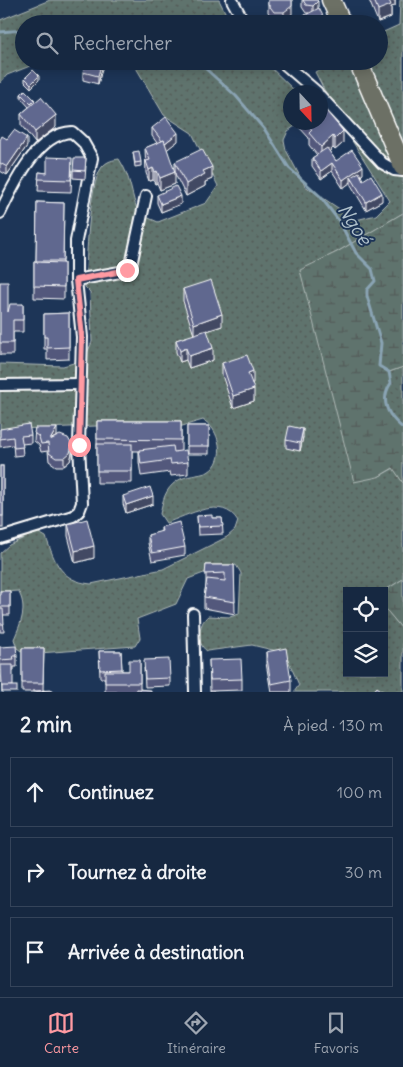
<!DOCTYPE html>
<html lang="fr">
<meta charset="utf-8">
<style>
body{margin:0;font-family:Delius,sans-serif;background:#23344c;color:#f1f3f6}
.controls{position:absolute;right:15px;bottom:15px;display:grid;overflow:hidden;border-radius:0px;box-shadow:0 2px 12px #0003}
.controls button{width:45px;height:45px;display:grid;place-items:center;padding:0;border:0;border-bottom:1px solid #35445a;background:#162841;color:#f1f3f6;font:25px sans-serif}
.compass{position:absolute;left:283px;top:85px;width:45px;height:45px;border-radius:50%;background:#162841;box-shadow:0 2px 12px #0003;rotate:158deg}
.stop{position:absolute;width:15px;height:15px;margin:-11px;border:4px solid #ff9aa2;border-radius:50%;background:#fff}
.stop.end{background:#ff9aa2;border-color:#fff;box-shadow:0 1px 5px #0008}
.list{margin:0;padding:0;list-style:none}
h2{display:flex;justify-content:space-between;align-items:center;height:65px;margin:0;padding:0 20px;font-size:21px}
h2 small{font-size:16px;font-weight:400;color:#9ea6b1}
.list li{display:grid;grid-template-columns:32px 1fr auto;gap:15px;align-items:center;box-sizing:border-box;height:70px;margin:0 10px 10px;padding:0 10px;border:1px solid #35445a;border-radius:0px}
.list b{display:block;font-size:19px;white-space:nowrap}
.list em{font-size:16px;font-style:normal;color:#9ea6b1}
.icon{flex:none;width:28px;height:28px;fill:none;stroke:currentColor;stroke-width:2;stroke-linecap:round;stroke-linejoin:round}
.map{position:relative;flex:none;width:403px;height:692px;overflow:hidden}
.search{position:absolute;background:#162841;box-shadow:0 2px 12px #0003;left:15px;right:15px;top:15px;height:55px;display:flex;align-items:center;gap:12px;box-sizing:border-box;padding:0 18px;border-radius:28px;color:#9ea6b1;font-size:19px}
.sheet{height:305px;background:#162841}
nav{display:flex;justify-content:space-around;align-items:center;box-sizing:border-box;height:70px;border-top:1px solid #35445a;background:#162841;font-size:14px;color:#9ea6b1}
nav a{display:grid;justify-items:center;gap:2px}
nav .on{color:#ff9aa2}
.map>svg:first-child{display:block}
.grass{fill:url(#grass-dots);stroke:#afb9b6}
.wetland{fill:url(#wetland-marsh);stroke:#afb9b6}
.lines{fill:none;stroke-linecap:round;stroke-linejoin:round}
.stream{stroke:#8aa4b4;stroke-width:3}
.minor-casing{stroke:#fff;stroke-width:14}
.trunk-casing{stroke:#fff;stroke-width:21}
.minor{stroke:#1d3557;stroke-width:10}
.trunk{stroke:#6c7065;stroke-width:18}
.wall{fill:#53597b;stroke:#fff}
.shaded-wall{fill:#434964;stroke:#fff}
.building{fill:#60688f;stroke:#fff}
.route{stroke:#ff9aa2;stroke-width:6}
.labels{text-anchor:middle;stroke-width:4;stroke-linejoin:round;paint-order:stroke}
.water-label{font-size:19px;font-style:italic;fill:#b1c3cd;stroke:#1d3557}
</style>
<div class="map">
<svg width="403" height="692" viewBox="0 0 403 692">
<defs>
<pattern id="grass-dots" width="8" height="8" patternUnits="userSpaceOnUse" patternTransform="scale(1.25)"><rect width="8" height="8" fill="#5f736d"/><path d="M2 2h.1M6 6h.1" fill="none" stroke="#545c59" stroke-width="1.8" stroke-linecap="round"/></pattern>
<pattern id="wetland-marsh" width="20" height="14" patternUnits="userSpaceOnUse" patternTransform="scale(1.25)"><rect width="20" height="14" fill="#5f736d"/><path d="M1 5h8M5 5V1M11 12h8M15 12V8" fill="none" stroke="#545c59"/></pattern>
</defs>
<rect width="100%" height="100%" fill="#1d3557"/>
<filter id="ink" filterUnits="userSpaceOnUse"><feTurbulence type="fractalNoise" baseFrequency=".02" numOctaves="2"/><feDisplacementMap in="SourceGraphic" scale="10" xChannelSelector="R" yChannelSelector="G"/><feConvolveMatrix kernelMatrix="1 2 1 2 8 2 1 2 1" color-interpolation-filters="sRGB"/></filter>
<g filter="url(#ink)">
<g class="grass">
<polygon points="50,0 219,0 231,24 24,24 24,61 43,61 7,75 0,83 0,20"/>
<path d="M400 0H403V213L337 252 300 271 378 477 394 468 403 483V579L384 591H347V673H384V607L403 630V692H294L299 685 285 653 252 645 207 651C196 644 198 624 208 616L230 617 239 614 241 573 236 565 217 568 188 579 176 604 137 619 140 638 135 646 25 654 17 648 14 639C21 623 28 607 18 591L0 592V553L9 545 37 532 46 537C55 563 61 581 91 584L163 569 227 537 235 530 238 521C223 495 188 515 166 523L160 514C163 500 165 489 177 481 186 475 199 476 208 472 228 460 219 428 203 420L172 429 123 425 16 429 0 434V364L63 366 84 360 92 342 90 292 85 287C87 261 88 185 102 167 107 161 113 160 119 159 132 179 130 193 139 214L158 222 206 203 218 186 192 133 164 115 132 61H264L296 92H290V122L299 123 288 131 284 140 286 150 305 186 356 220 376 215 390 201 344 128 315 72 337 61H379V34L399 25Z"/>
<path d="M403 367V428C387 416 379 401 391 383L389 372Z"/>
</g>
<g class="wetland">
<path d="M403 213V367L389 372 391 383C379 401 388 416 403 428V483L393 468 378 477 354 482 300 270 337 252Z"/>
<polygon points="403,579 403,630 384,607 384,591"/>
</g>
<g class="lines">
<g class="stream">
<polyline points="0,32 24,30"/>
<path d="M197 61 236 96 265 130 289 168 320 196 339 221 356 253 372 269 375 281 367 290V296L381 343 379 366 389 372 391 383C379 401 388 416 403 428"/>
</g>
<defs>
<g id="minor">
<polyline points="232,0 245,24"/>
<polyline points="281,61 317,92"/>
<polyline points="320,96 382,163 394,170 403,171"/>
<path d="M0 213C13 186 37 133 72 132L83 142 92 158 76 241V280L82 337 79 445 82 503 79 511 73 516 0 538"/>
<polyline points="76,280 120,272 127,270 131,265 146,196"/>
<polyline points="0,385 80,384"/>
<polyline points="193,614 195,692"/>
</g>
<g id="trunk">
<polyline points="331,0 342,24"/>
<polyline points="358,61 403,167"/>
</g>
</defs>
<use href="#minor" class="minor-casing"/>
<use href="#trunk" class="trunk-casing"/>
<use href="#minor" class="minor"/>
<use href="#trunk" class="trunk"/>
</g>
<g class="wall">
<polygon points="268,0 292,14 284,20 274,20 268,12"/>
<polygon points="302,0 317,0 318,9 327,24 294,24 294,21 309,13 306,13 302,7"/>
<polygon points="369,0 395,0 395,6 391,7 391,17 378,22"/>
<polygon points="104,61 98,84 83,80 83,72"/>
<polygon points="25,78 39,80 31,88 25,82"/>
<polygon points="21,94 35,102 56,127 35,143 21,125 21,114 29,107 21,98"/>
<polygon points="299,122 320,122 343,143 335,150 333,148 329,151 336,161 363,174 361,176 363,180 382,201 366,210 351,185 351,182 343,188 332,171 321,179 312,166 312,158 317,155 309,145 309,138 299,127"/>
<polygon points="152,128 178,141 167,149 175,184 160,190 157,183 155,184 153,180 149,181 146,173 145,148 157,143 152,136"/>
<polygon points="7,139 27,146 7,175 0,171 0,140"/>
<polygon points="133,152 141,162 141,166 135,167"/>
<polygon points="175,162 212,179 205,182 205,186 186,196 175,174"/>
<polygon points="86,166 85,179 73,178 73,170"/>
<polygon points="72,170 71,192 38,191 39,172 47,173"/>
<polygon points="157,195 181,204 161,212 157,203"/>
<polygon points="37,202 64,203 63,263 64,263 64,299 34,298 34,262 36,262"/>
<polygon points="0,282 8,311 23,304 23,332 13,332 13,355 0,355"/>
<polygon points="183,289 222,326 207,331 213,360 189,368 186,360 180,362 176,352 176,340 194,335 183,301"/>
<polygon points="69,313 69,359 47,360 47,349 44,349 44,314"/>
<polygon points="222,363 253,383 252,383 254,401 233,408 222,375"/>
<polygon points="97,421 181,421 181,451 188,462 188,474 171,476 170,472 141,476 139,462 139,451 132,451 132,483 97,483"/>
<rect x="187" y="426" width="22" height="28"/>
<polygon points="35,428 57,437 72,453 70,461 64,466 56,466 49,461 48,451 41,452 39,445 34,441"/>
<polygon points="0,429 31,435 31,443 22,444 23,455 14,456 13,445 0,447"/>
<polygon points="303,437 300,451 286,448 286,440"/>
<rect x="0" y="466" width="3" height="62"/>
<polygon points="123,496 153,504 126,513 123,504"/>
<polygon points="197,516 212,518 222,518 223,534 198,535"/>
<polygon points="68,524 94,558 75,563 68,536"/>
<polygon points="161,527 185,547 185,555 152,561 148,543 148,535 161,532"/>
<polygon points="206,565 234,565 235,614 204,608 204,597 206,585"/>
<polygon points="0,591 10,591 10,615 3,615 4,632 0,632"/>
<polygon points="0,647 17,656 17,667 14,667 14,671 13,671 2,692 1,671 0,671"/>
<polygon points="22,648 44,648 43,690 52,692 22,692"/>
<polygon points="99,651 121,651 122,671 129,671 140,660 140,689 151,692 105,692 105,678 100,678"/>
<polygon points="266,652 291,680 291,692 271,692 266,663"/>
<polygon points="209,660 242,679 242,690 210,691"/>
<polygon points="144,668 170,678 170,686 145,687"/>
</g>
<g class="shaded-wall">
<polygon points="292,0 292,14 284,20 284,12"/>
<polygon points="388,0 395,0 395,6 391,7 391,17 378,22 378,10"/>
<polygon points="318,1 318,9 313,14 313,6"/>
<polygon points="102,61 104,61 98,84 98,76"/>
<polygon points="39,76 39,80 31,88 31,84"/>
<polygon points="56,115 56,127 35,143 35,132"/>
<polygon points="343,131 343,143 335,150 335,139"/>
<polygon points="178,133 178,141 164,152 164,144"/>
<polygon points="333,136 333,148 321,159 321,147"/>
<polygon points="27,138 27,146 7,175 7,167"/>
<polygon points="332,163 332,171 321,179 321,171"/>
<polygon points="363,166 363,174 353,181 351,177 351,182 343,188 343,180"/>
<polygon points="212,167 212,179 205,182 205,186 186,196 186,184 203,171"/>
<polygon points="153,168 153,180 149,181 149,170"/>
<polygon points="157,171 157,183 155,184 155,172"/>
<polygon points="175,172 175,184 160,190 160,178"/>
<polygon points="382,193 382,201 366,210 366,202"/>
<polygon points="181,196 181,204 161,212 161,204"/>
<polygon points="222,314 222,326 194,335 194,324"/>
<polygon points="186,348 186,360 180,362 180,351"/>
<polygon points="213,348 213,360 189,368 189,356"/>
<polygon points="253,371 253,383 248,384 248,373"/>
<polygon points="254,389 254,401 233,408 233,396"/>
<polygon points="57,428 57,436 50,440"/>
<polygon points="303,429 303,437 300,451 300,443"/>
<polygon points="72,445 72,453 70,461 64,466 64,458"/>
<polygon points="153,496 153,504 126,513 126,505"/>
<polygon points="94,546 94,558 75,563 75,551"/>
</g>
<g class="building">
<polygon points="268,0 292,0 292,6 284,12 274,12 268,4"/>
<polygon points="303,0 317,0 318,1 313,6 306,5"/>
<polygon points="374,0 389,0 391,5 378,10"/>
<polygon points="319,8 327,24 295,24 294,21"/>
<polygon points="86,61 102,61 98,76 83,72"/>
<polygon points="33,70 39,76 31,84 25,78"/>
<polygon points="25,90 35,100 31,104 21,94"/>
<polygon points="41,97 56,115 35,132 21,114"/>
<polygon points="321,105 343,131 335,139 333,136 321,147 309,133 312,130 305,122 320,122 320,106"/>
<polygon points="166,117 178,133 165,143 164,140 162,141 152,128"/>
<polygon points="14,130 27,138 7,167 0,163 0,140 2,136 7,139"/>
<polygon points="164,140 175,172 160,178 157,171 155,172 153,168 149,170 146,161 150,160 145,148"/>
<polygon points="327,148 336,161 352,150 363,166 343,180 332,163 321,171 312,158"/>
<polygon points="202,149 212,167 203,171 205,174 186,184 175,162"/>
<polygon points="139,151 141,162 135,163 133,152"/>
<polygon points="47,157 72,158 71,180 38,179 39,172 47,173"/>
<polygon points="74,158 86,158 85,171 73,170"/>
<polygon points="359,172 363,180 371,175 382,193 366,202 351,177"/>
<polygon points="176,186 181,196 161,204 157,195"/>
<polygon points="37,202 64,203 63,261 36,261"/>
<polygon points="34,262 64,263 64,287 34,286"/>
<polygon points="211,280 222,314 194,324 183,289"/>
<polygon points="0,282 8,282 8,312 10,304 23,304 23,320 13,320 13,343 0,343"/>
<polygon points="69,313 69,347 47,348 47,337 44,337 44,314"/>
<polygon points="207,330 213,348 189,356 186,348 180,351 176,340"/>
<polygon points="247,355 253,371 248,373 254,389 233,396 222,363"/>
<polygon points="97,421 181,421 181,440 97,439"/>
<polygon points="29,424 31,435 21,436 23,447 14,448 13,437 0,439 0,429"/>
<rect x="187" y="426" width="22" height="20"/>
<polygon points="289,426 303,429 300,443 286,440"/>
<polygon points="35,428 57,428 50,440 60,435 68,438 72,445 70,453 64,458 56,458 49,453 48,443 41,444 39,437 34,433"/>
<rect x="97" y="444" width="35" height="27"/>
<polygon points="173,446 174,452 186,450 188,462 171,464 170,460 141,464 139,450"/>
<rect x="0" y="466" width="3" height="50"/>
<polygon points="150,487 153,496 126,505 123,496"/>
<polygon points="212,515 212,518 222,518 223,526 198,527 197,516"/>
<polygon points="87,519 94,546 75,551 68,524"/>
<polygon points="179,522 185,547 152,553 148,535 162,531 161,527"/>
<polygon points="206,565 234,565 235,602 204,597 207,579 225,581 225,573 205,574"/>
<rect x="0" y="591" width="10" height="16"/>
<polygon points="0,609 3,609 4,624 0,624"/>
<polygon points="16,646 17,656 13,656 14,659 0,660 0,647"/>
<polygon points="22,648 44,648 43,683 22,683"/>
<polygon points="286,648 291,680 271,684 266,652"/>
<polygon points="99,651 121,651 122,669 100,670"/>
<polygon points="169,659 170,678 145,679 144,660"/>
<polygon points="241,659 242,679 210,680 209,660"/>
<polygon points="129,660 140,660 140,683 105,683 105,671 129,671"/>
<polygon points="1,665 13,665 13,686 2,687"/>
<rect x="2" y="686" width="15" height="6"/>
<polygon points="377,687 384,692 373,692"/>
<polygon points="136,689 151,690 151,692 135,692"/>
<polygon points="52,690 52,692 33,692 33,691"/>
</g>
</g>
<g class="lines" filter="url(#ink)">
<polyline class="route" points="79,445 82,337 76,280 127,270"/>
</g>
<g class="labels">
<g class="water-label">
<text transform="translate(355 224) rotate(57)" y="7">Ngoé</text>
</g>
</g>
</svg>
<div class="controls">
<button><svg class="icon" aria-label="locate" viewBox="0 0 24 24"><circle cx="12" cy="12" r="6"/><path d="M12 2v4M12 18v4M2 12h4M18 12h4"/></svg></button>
<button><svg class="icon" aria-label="layers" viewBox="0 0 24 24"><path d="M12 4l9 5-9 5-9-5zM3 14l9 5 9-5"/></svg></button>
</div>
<svg class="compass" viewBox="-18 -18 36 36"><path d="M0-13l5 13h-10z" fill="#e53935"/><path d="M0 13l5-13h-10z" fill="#9ea6b1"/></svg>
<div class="stop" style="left:79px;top:445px"></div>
<div class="stop end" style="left:127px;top:270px"></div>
<div class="search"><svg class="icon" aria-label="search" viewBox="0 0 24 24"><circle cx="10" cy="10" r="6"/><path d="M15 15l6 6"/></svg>Rechercher</div>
</div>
<section class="sheet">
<h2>2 min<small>À pied · 130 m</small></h2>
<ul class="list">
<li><svg class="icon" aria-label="ahead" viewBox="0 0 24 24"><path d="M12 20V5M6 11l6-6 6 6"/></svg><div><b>Continuez</b></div><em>100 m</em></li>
<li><svg class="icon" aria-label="right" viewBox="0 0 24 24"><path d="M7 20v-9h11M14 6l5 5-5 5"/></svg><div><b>Tournez à droite</b></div><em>30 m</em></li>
<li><svg class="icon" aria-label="arrive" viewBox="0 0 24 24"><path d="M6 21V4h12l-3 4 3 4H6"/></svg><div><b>Arrivée à destination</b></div></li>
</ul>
</section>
<nav>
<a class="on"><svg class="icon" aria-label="map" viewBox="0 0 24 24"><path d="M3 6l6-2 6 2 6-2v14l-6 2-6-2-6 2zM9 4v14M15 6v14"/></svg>Carte</a>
<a><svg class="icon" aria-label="directions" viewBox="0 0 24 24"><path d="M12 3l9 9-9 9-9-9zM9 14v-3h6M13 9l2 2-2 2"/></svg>Itinéraire</a>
<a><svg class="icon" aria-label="saved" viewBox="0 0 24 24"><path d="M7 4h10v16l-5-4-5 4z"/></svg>Favoris</a>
</nav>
